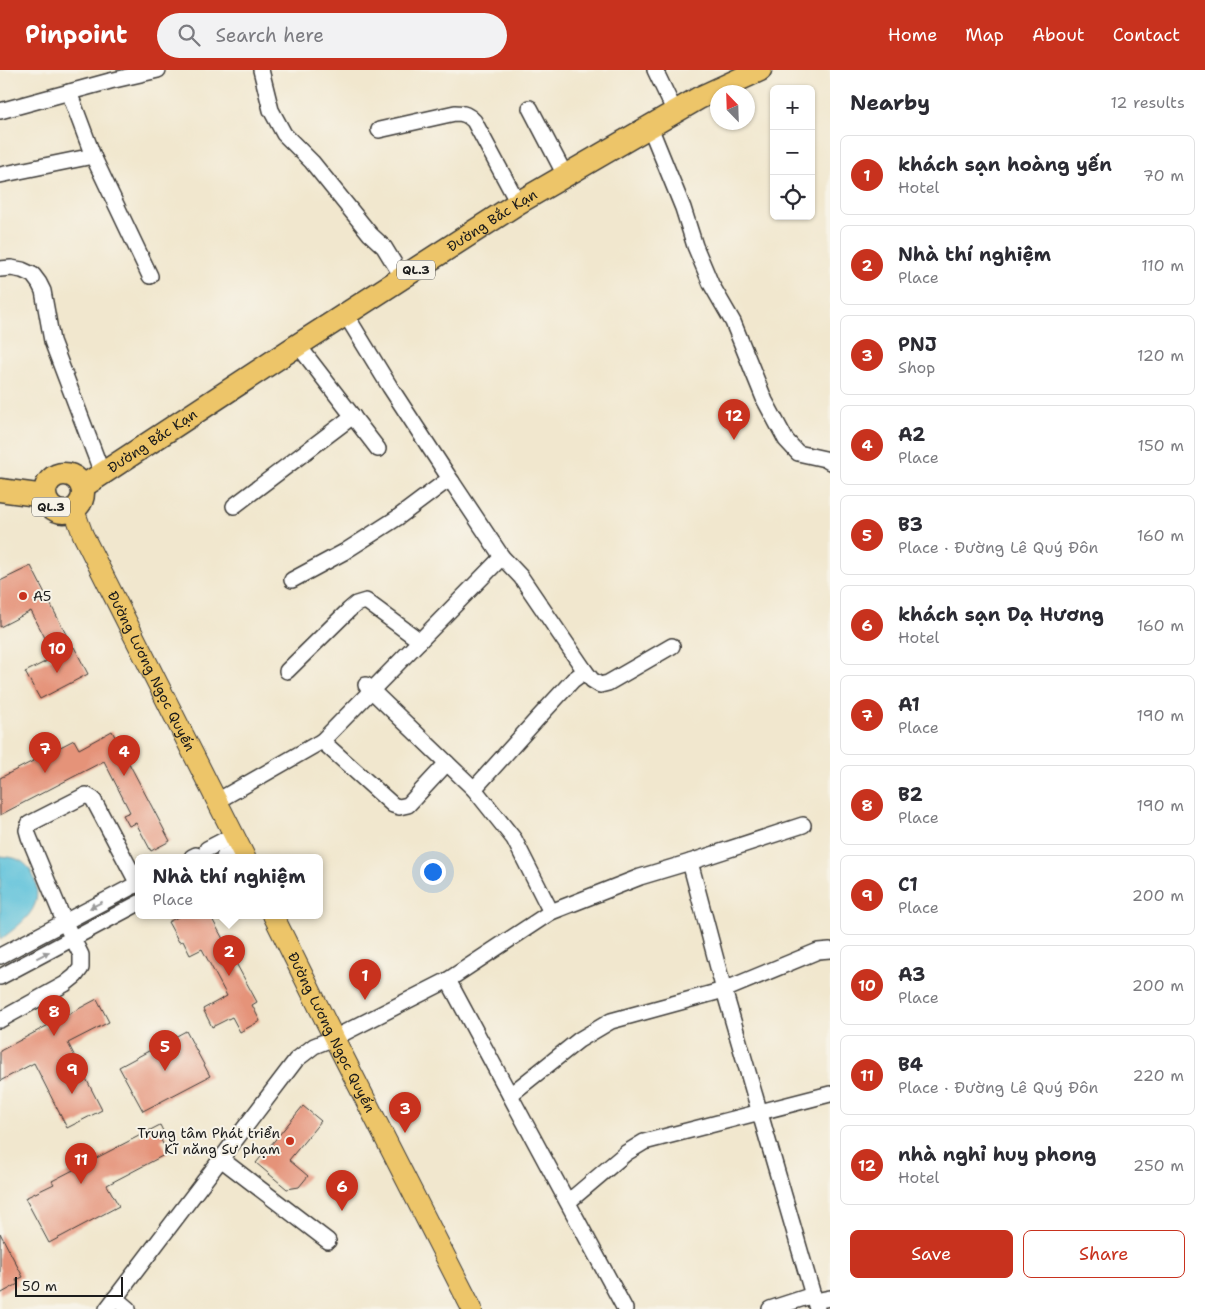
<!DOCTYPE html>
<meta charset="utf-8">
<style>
body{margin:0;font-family:"Shantell Sans",sans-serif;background:#f2f2f3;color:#2b2b33}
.controls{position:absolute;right:15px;top:15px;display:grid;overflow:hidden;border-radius:8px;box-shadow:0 1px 4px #0004}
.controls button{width:45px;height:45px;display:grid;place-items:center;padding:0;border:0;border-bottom:1px solid #e1e1e2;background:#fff;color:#2b2b33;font:25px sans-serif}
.compass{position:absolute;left:710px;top:15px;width:45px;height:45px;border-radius:50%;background:#fff;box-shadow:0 1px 4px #0004;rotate:337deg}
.scale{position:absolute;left:15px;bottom:12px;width:108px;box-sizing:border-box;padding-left:5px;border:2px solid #1c1c1c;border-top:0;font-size:14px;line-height:18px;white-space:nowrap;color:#1c1c1c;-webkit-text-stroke:4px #f7f3e8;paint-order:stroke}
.you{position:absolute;left:432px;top:801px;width:18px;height:18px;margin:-12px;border:4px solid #fff;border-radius:50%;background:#1a73e8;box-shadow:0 0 0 8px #1a73e833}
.badge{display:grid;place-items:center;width:32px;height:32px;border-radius:50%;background:#c8321e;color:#fff;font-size:16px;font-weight:700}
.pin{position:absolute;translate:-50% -41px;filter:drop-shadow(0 1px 2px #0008)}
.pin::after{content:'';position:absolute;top:26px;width:18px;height:15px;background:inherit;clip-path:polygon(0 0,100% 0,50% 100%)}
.popup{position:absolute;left:135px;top:784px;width:188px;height:65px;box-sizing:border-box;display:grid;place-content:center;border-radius:8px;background:#fff;filter:drop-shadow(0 1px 4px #0005);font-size:16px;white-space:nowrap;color:#7c7c81}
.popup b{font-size:19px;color:#2b2b33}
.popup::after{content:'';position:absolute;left:50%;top:100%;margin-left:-10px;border:10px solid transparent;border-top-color:#fff}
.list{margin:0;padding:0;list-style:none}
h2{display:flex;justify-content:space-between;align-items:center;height:65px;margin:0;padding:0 20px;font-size:21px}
h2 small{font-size:16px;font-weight:400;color:#7c7c81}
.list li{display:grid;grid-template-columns:32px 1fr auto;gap:15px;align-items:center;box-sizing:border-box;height:80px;margin:0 10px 10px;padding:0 10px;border:1px solid #e1e1e2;border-radius:8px}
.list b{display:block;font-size:19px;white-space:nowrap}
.list p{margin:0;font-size:16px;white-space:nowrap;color:#7c7c81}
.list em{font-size:16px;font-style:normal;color:#7c7c81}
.actions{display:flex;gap:10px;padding:15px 20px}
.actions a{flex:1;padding:11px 0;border:1px solid #c8321e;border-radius:8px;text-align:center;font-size:18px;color:#c8321e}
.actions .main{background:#c8321e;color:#fff}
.icon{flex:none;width:28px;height:28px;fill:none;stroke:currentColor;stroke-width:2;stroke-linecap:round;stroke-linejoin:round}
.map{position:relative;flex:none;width:830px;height:1239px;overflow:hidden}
header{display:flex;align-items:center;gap:30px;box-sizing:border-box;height:70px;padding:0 25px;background:#c8321e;color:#fff}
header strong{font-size:24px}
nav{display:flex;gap:28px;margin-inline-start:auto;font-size:18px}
.search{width:350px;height:45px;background:#f2f2f3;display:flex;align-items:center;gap:12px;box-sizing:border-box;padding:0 18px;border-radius:28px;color:#7c7c81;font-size:19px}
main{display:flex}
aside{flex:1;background:#fff}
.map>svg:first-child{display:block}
.water{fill:#5cc1da;stroke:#3c6e7b}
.building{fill:#e59379}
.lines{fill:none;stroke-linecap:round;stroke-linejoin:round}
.minor-casing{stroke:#3c3a37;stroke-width:18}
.major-casing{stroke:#3c3a37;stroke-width:22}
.highway-casing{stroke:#3c3a37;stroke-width:25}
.minor{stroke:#fff;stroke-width:15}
.major{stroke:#edc569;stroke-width:20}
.highway{stroke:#edc569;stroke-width:22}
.oneway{fill:#999}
.poi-dot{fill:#c8321e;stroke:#f7f3e8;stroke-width:2}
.labels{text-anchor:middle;stroke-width:4;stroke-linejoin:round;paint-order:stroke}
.shield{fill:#f7f3e8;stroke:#5e5c59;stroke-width:1}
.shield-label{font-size:12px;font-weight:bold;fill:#1c1c1c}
.street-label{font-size:14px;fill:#1c1c1c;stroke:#f7f3e8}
.poi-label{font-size:14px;fill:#1c1c1c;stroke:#f7f3e8;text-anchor:start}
</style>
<header>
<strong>Pinpoint</strong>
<div class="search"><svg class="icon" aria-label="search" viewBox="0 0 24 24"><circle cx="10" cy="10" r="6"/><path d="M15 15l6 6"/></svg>Search here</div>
<nav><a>Home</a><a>Map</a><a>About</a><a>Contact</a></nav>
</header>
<main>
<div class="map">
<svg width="830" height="1239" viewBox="0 0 830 1239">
<rect width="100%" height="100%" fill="#f7f3e8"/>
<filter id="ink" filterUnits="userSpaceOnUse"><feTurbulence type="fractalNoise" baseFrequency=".02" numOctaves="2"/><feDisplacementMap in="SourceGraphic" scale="10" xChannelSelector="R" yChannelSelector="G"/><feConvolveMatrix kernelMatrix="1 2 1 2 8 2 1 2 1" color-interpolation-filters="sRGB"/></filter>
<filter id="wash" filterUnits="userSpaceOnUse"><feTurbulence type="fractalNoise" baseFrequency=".0096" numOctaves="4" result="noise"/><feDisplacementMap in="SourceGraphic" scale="20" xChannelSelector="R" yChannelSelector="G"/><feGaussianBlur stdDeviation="1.12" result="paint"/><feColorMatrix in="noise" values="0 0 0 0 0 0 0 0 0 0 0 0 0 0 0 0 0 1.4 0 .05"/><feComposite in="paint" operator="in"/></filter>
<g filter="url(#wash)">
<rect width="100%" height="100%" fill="#f1e7ce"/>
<path class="water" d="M0 786C6 787 14 787 19 790 34 797 40 819 35 834 30 849 11 861 0 870Z"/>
<g id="blocks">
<g class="building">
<polygon points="31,496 73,578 74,577 88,604 40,629 25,602 55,587 31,541 0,557 0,511"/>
<polygon points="112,661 170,771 151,781 136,753 129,756 123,745 130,742 104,691 0,745 0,708 74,670 79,679"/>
<polygon points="182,845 210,845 257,932 252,935 260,951 240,962 232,947 212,957 203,939 227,926 202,879 190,885 183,871 179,872 168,852"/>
<polygon points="97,929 109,952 68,973 102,1040 67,1058 34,993 0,1011 0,981"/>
<polygon points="186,961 210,1006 143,1041 119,997"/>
<polygon points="303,1036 321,1051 289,1090 308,1106 299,1117 287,1119 256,1093"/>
<polygon points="160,1055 166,1067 161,1070 168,1083 107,1115 119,1136 49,1173 25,1128 54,1114 52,1111"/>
<polygon points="0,1163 23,1207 16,1210 18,1214 0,1224"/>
</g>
</g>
</g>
<g filter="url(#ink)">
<use href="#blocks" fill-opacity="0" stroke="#3c3a37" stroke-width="1"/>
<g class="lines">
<defs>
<g id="minor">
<polyline points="261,0 271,40 284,64 312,92 370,164 384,177 403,208"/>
<polyline points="655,0 675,42"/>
<polyline points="69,22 93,86 150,206"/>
<polyline points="530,38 565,105"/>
<polyline points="0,41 110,11 158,0"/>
<polyline points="650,57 683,138 695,176 711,214 733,252 765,331 786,370 798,383 825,389 830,392"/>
<path d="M379 60 455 43C464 43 468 45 474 51L518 133"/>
<polyline points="0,105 93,86"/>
<polyline points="0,199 11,198 22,200 33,205 39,213 43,221 52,271 102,403"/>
<polyline points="346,245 390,317 452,412"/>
<polyline points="298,275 378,379"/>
<polyline points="234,436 353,346"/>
<polyline points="292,510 344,482 397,448 441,415 446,412 452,412 502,487 521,507 585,601"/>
<polyline points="287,601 349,540 356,534 366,531 420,571"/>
<polyline points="366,615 474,719 514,769 551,842"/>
<polyline points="447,693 408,735 399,737 393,735 322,671 502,487"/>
<polyline points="474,719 538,648 573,610 585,601 592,610 600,615 608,613 672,576"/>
<polyline points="217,731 322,671"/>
<polyline points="207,779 234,765"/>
<polyline points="192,787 196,785"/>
<polyline points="224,787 241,778"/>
<polyline points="690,792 803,755"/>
<polyline points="0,886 139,813"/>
<polyline points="0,907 139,833"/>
<polyline points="448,910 625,1239"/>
<polyline points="0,950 65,914 75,906 81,898 81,885 64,851 29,767 27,760 29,754 86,725 93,729 138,814"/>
<polyline points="510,1025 579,970 611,951 724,920 818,881 830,880"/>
<polyline points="221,1089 328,1171"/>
<polyline points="568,1132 626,1083 644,1072 830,1024"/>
<polyline points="115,1228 128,1239"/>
<polyline points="815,1231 830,1228"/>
<polyline points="107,1239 296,990 314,976 334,968 448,910 551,842 640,807 690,792 724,920 817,1239"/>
<polyline points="770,1239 813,1225"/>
</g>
<g id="major">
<path id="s1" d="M74 440 83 465 245 787"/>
<path id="s2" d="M273 845 334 968 472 1239"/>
</g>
<g id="highway">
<circle cx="64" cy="423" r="19"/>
<path id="s3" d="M82 417 298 275 518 133 699 28 760 0"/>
<polyline points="0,420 45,426"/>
</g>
</defs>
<use href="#minor" class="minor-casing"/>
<use href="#major" class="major-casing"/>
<use href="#highway" class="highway-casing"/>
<use href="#minor" class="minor"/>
<use href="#major" class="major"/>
<use href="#highway" class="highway"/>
</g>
<defs><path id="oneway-solid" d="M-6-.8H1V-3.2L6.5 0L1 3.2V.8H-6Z" transform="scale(1.25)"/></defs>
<g class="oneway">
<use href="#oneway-solid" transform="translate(96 835) rotate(153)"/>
<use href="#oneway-solid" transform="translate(43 885) rotate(-27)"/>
</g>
</g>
<g class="poi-dot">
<circle cx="23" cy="526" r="5"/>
<circle cx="290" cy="1071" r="5"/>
</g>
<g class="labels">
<g class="shield">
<rect x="397" y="190.5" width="38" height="19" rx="4"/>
<rect x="32" y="427.5" width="38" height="19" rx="4"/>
</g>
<g class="shield-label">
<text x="416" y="204">QL.3</text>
<text x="51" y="441">QL.3</text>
</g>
<g class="street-label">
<text dy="5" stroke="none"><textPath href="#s3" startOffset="489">Đường Bắc Kạn</textPath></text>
<text dy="5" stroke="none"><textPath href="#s3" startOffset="84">Đường Bắc Kạn</textPath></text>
<text dy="5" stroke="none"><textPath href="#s1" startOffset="179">Đường Lương Ngọc Quyến</textPath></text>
<text dy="5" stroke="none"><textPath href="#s2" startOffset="131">Đường Lương Ngọc Quyến</textPath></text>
</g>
<g class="poi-label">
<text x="33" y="531">A5</text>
<text x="280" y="1068" text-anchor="end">Trung tâm Phát triển<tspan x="280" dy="16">Kĩ năng Sư phạm</tspan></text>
</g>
</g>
</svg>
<div class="controls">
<button>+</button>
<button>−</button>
<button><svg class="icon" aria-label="locate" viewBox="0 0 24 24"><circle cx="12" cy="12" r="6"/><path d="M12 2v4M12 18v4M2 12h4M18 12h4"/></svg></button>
</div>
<svg class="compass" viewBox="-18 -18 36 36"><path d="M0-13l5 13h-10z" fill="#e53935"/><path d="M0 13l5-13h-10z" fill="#7c7c81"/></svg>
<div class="scale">50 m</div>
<div class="you"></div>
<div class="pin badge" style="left:365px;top:930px">1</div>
<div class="pin badge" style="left:229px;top:906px">2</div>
<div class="popup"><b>Nhà thí nghiệm</b>Place</div>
<div class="pin badge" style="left:405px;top:1063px">3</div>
<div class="pin badge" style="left:124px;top:706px">4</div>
<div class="pin badge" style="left:165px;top:1001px">5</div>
<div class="pin badge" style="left:342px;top:1141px">6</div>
<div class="pin badge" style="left:45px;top:703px">7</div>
<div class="pin badge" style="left:54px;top:966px">8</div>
<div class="pin badge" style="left:72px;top:1024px">9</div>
<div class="pin badge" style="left:57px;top:603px">10</div>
<div class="pin badge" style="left:81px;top:1114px">11</div>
<div class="pin badge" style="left:734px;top:370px">12</div>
</div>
<aside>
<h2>Nearby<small>12 results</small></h2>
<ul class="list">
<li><span class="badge">1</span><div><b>khách sạn hoàng yến</b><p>Hotel</p></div><em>70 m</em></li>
<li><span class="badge">2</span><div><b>Nhà thí nghiệm</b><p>Place</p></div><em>110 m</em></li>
<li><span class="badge">3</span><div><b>PNJ</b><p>Shop</p></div><em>120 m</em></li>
<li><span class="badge">4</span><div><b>A2</b><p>Place</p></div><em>150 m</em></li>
<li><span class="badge">5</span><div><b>B3</b><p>Place · Đường Lê Quý Đôn</p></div><em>160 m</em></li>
<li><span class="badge">6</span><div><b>khách sạn Dạ Hương</b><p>Hotel</p></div><em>160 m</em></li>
<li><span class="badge">7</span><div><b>A1</b><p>Place</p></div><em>190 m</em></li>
<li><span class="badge">8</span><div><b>B2</b><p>Place</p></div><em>190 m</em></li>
<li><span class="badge">9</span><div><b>C1</b><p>Place</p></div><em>200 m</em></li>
<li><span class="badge">10</span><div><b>A3</b><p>Place</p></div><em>200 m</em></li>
<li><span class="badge">11</span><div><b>B4</b><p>Place · Đường Lê Quý Đôn</p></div><em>220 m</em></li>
<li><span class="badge">12</span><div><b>nhà nghỉ huy phong</b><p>Hotel</p></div><em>250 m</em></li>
</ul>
<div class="actions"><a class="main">Save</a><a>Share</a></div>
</aside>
</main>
